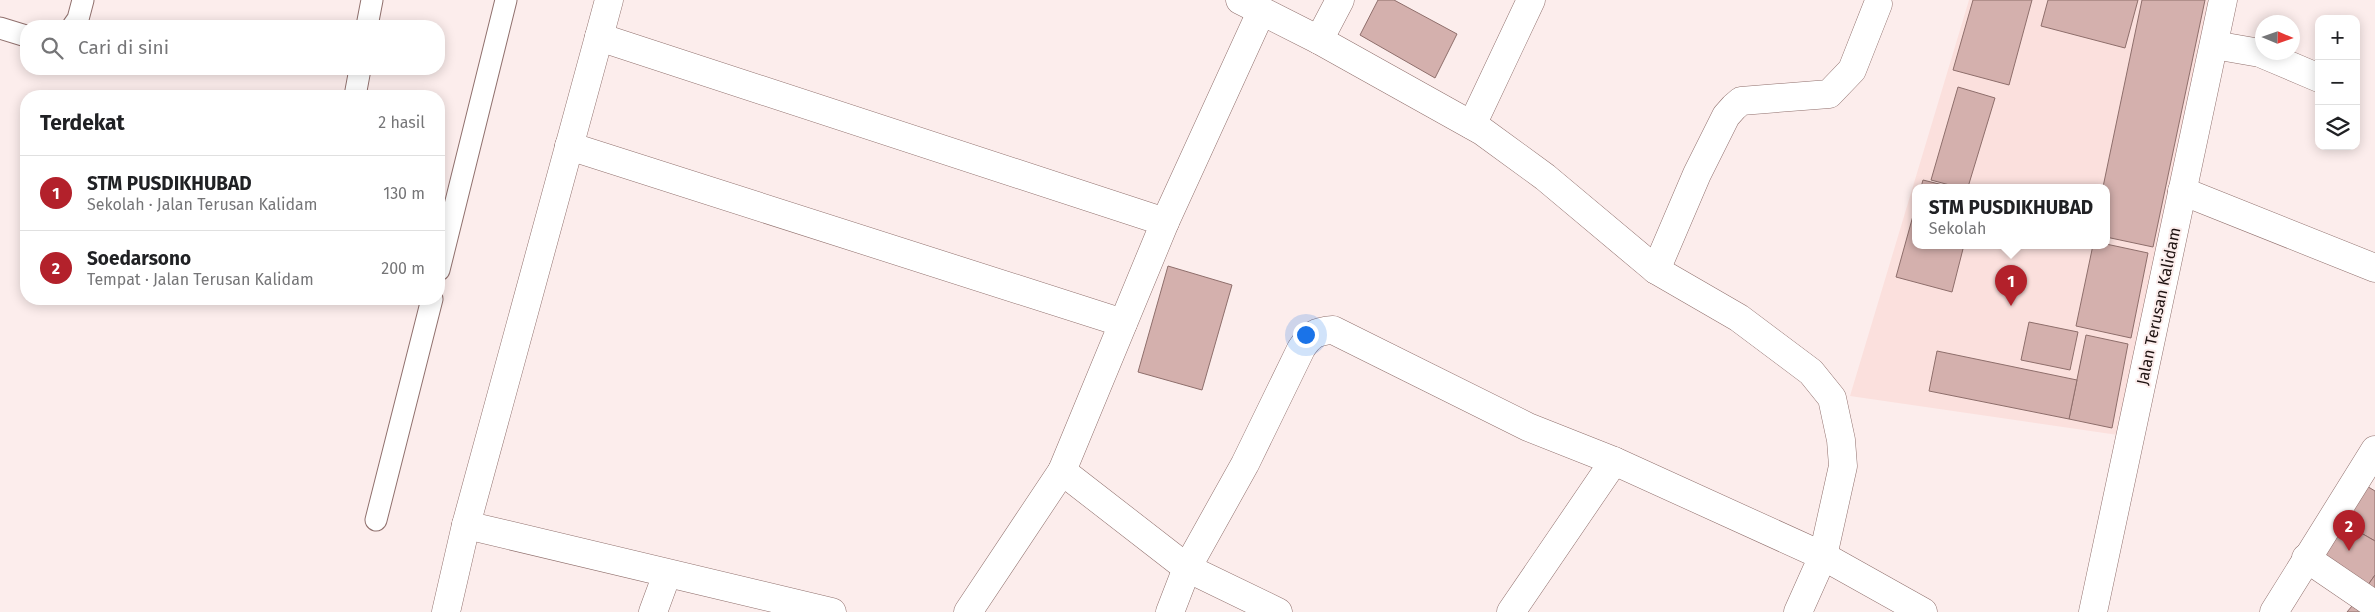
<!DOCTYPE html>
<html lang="id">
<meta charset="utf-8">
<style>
body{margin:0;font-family:"Fira Sans",sans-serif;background:#f2f2f2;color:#202124}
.controls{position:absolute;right:15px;top:15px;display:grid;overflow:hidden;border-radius:10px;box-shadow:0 2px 12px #0003}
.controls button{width:45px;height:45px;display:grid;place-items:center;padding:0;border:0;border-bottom:1px solid #e0e0e0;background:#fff;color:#202124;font:25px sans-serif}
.compass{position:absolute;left:2255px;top:15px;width:45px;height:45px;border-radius:50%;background:#fff;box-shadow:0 2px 12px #0003;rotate:92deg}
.you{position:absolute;left:1305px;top:334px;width:18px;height:18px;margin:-12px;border:4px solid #fff;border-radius:50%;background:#1a73e8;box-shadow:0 0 0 8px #1a73e833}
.badge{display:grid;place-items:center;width:32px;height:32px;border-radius:50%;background:#b3212b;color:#fff;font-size:16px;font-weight:700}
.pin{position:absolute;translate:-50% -41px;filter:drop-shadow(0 1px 2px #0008)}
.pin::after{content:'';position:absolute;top:26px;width:18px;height:15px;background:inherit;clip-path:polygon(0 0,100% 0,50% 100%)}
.popup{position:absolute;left:1912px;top:184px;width:198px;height:65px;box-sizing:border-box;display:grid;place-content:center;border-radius:10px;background:#fff;filter:drop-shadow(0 1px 4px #0005);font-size:16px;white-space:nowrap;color:#757577}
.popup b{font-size:19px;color:#202124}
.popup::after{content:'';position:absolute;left:50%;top:100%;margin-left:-10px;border:10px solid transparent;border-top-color:#fff}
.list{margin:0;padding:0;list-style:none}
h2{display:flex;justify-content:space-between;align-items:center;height:65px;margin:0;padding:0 20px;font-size:21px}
h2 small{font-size:16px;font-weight:400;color:#757577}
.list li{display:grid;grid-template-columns:32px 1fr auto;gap:15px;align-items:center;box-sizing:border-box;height:75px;padding:0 20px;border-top:1px solid #e0e0e0}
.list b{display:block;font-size:19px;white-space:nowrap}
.list p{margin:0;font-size:16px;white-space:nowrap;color:#757577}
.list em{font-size:16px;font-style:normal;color:#757577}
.icon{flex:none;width:28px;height:28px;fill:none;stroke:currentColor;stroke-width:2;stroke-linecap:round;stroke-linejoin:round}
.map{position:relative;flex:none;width:2375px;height:612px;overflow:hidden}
.search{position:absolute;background:#fff;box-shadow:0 2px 12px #0003;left:20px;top:20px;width:425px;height:55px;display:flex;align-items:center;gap:12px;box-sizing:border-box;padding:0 18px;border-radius:20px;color:#757577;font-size:19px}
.panel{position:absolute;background:#fff;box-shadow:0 2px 12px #0003;left:20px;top:90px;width:425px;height:215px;border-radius:20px}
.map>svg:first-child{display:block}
.built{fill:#fbe0dd;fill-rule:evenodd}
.building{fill:#d4b0ad;stroke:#8e6e6b}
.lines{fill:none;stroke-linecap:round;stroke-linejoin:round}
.lane-casing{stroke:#90706d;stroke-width:23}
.street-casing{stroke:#90706d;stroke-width:29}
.secondary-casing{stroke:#90706d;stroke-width:29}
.lane{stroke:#fff;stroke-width:21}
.street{stroke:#fff;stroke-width:28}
.secondary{stroke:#fff;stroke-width:28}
.labels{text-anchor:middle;stroke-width:4;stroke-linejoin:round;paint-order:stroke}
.street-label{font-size:16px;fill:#1e1211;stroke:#fcedec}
</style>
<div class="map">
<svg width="2375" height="612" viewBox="0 0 2375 612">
<rect width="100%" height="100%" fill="#fcedec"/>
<path class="built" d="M1969 0H2210L2118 435 1850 396ZM1916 187H2106V245H1916Z"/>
<g class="building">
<polygon points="1378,0 1394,0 1457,34 1435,78 1360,35"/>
<polygon points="1973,0 2032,0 2009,85 1953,70"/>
<polygon points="2048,0 2138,0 2125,48 2041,26"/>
<polygon points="2142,0 2205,0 2153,247 2106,237 2106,187 2103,187"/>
<polygon points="1958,87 1995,98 1968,187 1957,187 1931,180"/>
<polygon points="1923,180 1951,187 1921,187"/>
<polygon points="1916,205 1916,245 1964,245 1952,292 1896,277"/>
<polygon points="2106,244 2148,253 2131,338 2076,326 2093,245"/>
<polygon points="1168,266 1232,285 1202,390 1138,372"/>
<polygon points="2029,322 2078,332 2070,370 2021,360"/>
<polygon points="2086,335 2128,344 2112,428 2069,419"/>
<polygon points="1937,351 2077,380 2069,419 1929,391"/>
<polygon points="2365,485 2375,491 2375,541 2342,522"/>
<polygon points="2342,522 2375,541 2375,575 2363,592 2316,561"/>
<polygon points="2375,575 2375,601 2363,592"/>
<polygon points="2352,606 2361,612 2347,612"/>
</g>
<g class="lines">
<defs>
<g id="lane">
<polyline points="73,26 78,19 83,0"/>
<polyline points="367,26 372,0"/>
<polyline points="0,28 26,36"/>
<polyline points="355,96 360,69"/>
<polyline points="439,270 506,0"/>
<polyline points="376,520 432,299"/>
</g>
<g id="street">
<polyline points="609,0 599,37 1165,222 1062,471 1187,568 1278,612"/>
<polyline points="1240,0 1319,40 1482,131 1545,177 1656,270 1739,318 1811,372 1832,398 1841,440 1843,466 1823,556 1923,612"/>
<polyline points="1319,40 1340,0"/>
<polyline points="2214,45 2260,53 2319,78"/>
<polyline points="1472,125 1531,0"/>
<polyline points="569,146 1123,323"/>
<polyline points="2182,191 2375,268"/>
<polyline points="1165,222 1261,12"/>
<polyline points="1656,270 1697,174 1726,116 1734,107 1741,101 1829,94 1852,70 1878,4"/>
<polyline points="466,525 832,612"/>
<polyline points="2306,558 2375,605"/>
<polyline points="446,612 466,525 599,37"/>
<polyline points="653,612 667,574"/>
<polyline points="968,612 1062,471"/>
<path d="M1170 612 1187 568 1245 464 1301 349C1310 335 1316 331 1333 330L1528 427 1614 461 1823 556 1798 612"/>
<polyline points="1511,612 1614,461"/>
<polyline points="2274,612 2375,450"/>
</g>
<polyline id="secondary" points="2093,612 2223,0"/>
</defs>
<use href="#lane" class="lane-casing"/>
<use href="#street" class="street-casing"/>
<use href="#secondary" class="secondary-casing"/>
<use href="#lane" class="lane"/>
<use href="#street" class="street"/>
<use href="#secondary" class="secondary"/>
</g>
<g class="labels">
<g class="street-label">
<text transform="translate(2158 306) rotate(-78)" y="6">Jalan Terusan Kalidam</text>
</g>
</g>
</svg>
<div class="controls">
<button>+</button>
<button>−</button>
<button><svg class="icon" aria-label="layers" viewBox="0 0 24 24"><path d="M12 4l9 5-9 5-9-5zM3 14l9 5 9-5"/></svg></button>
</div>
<svg class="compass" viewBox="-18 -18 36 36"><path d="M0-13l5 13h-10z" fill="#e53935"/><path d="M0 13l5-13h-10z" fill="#757577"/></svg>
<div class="you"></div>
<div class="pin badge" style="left:2011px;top:306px">1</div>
<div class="popup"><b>STM PUSDIKHUBAD</b>Sekolah</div>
<div class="pin badge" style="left:2349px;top:551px">2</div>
<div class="search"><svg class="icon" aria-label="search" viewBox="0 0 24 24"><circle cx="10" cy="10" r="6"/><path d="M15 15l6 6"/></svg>Cari di sini</div>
<section class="panel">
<h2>Terdekat<small>2 hasil</small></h2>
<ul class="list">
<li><span class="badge">1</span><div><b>STM PUSDIKHUBAD</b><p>Sekolah · Jalan Terusan Kalidam</p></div><em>130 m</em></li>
<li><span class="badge">2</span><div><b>Soedarsono</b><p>Tempat · Jalan Terusan Kalidam</p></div><em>200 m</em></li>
</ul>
</section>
</div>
